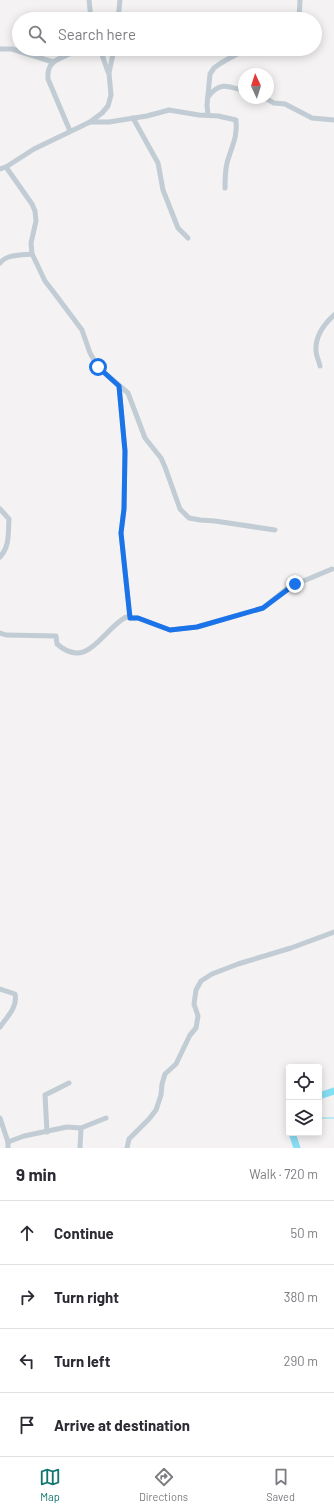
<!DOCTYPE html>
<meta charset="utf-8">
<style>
body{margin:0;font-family:Barlow,sans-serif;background:#f7f7f7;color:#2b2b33}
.controls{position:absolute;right:12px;bottom:12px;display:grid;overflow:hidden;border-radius:4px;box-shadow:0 2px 10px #0003}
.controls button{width:36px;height:36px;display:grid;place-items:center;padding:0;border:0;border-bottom:1px solid #e1e1e2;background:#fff;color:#2b2b33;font:20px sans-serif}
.compass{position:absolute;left:238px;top:68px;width:36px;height:36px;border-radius:50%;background:#fff;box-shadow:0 2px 10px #0003;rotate:356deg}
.stop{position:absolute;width:12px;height:12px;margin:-9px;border:3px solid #1a73e8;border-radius:50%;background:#fff}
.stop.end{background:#1a73e8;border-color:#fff;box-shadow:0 1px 4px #0008}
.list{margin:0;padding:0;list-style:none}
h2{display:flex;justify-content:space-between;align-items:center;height:52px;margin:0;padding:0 16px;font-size:17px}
h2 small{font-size:13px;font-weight:400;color:#7c7c81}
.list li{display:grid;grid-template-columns:26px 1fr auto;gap:12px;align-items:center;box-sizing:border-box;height:64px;padding:0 16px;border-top:1px solid #e1e1e2}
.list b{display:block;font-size:15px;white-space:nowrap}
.list em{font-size:13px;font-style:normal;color:#7c7c81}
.icon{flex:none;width:22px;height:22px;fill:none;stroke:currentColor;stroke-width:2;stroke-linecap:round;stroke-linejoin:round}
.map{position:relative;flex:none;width:334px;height:1148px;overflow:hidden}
.search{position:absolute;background:#fff;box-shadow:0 2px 10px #0003;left:12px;right:12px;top:12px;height:44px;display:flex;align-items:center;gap:10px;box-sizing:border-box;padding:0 14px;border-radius:22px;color:#7c7c81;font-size:15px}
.sheet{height:308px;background:#fff}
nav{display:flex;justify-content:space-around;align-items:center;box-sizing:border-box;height:56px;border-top:1px solid #e1e1e2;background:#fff;font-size:11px;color:#7c7c81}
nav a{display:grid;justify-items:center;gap:2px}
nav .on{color:#0f766e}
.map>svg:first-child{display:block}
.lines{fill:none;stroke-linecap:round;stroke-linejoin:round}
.stream{stroke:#88def4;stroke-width:1}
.river{stroke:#88def4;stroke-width:7}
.minor{stroke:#c2ccd4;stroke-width:5}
.route{stroke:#1a73e8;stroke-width:5}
</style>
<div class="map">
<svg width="334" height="1148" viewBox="0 0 334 1148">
<rect width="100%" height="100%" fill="#f4f2f2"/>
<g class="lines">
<polyline class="stream" points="319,1118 334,1118"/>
<g class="river">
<polyline points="319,1096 334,1091"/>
<polyline points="292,1133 297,1148"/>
</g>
<g class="minor">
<polyline points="89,0 91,19"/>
<polyline points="118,19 120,0"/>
<polyline points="299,19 300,0"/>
<polyline points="0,49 12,49 53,62"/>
<polyline points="100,49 108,72"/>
<path d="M208 97C220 81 228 86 244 91"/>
<polyline points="265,98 274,103 285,104 312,118 334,120"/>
<polyline points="208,115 207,105 210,74 214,68 221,63 246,49"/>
<polyline points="133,118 158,163 163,190 178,228 188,238"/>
<path d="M90 122H109L147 116 169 110 199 115 218 116 236 120C238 137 231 148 227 163 225 171 225 180 225 188"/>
<path d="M70 131 48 79C46 57 65 59 78 49"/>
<polyline points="6,167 32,204 35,211 36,221 31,243 32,254 35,260 45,281 55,294 82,330 90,353 98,367 128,393 145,438 161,458 165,467 180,509 189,518 200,520 215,521 275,530"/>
<polyline points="0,169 6,167 34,149 90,122 102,113 108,106 111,95 109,73 114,49"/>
<path d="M0 263C7 254 22 255 32 254"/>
<path d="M320 366C319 361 316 355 316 351 315 336 324 324 334 315"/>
<polyline points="119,386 125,451 124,509 121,533 130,618 138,618 170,630 197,627 263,608 289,587 332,569"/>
<path d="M0 509 9 519C8 533 10 546 0 557"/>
<path d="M0 633 6 635 56 636 57 644C88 671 102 630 126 617L130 618"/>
<path d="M0 989 15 994C18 1007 7 1017 0 1027"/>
<polyline points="0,1118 8,1142 8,1148"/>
<polyline points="47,1132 45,1095 69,1083"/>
<polyline points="8,1142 24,1136 67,1127 81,1128 106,1118"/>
<polyline points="80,1148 81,1128"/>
<polyline points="127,1148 129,1139 149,1119 156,1110 161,1095 162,1084 165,1074 176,1064 190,1035 196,1028 198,1016 194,1004 196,990 201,981 212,974 238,964 291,948 334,932"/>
</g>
</g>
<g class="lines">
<polyline class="route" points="98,367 119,386 125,451 124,509 121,533 130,618 138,618 170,630 197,627 263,608 295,584"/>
</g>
</svg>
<div class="controls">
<button><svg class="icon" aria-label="locate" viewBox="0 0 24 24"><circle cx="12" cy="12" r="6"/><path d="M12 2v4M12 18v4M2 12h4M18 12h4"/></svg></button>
<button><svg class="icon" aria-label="layers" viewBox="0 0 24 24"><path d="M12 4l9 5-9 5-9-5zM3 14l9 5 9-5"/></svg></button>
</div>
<svg class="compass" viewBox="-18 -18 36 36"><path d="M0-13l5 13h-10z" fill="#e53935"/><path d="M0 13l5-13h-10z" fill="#7c7c81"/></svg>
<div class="stop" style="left:98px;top:367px"></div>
<div class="stop end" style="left:295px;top:584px"></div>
<div class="search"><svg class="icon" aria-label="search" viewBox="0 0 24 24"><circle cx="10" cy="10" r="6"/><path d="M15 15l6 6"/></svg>Search here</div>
</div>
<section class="sheet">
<h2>9 min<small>Walk · 720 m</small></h2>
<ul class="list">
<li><svg class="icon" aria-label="ahead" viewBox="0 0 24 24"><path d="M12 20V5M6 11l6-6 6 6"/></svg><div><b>Continue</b></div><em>50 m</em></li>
<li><svg class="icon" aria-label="right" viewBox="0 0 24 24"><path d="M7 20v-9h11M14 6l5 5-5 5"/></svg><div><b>Turn right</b></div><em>380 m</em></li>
<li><svg class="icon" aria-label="left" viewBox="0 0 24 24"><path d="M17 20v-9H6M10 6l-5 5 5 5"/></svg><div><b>Turn left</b></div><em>290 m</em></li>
<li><svg class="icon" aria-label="arrive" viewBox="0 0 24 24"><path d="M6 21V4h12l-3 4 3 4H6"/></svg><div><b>Arrive at destination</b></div></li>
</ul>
</section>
<nav>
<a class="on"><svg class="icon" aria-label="map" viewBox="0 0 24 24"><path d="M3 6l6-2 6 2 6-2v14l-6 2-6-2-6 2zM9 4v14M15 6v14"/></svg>Map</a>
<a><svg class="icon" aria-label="directions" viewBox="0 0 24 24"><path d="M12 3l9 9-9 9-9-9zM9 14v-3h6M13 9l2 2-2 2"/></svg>Directions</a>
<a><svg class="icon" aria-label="saved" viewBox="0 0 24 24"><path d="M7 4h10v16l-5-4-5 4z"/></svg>Saved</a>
</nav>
